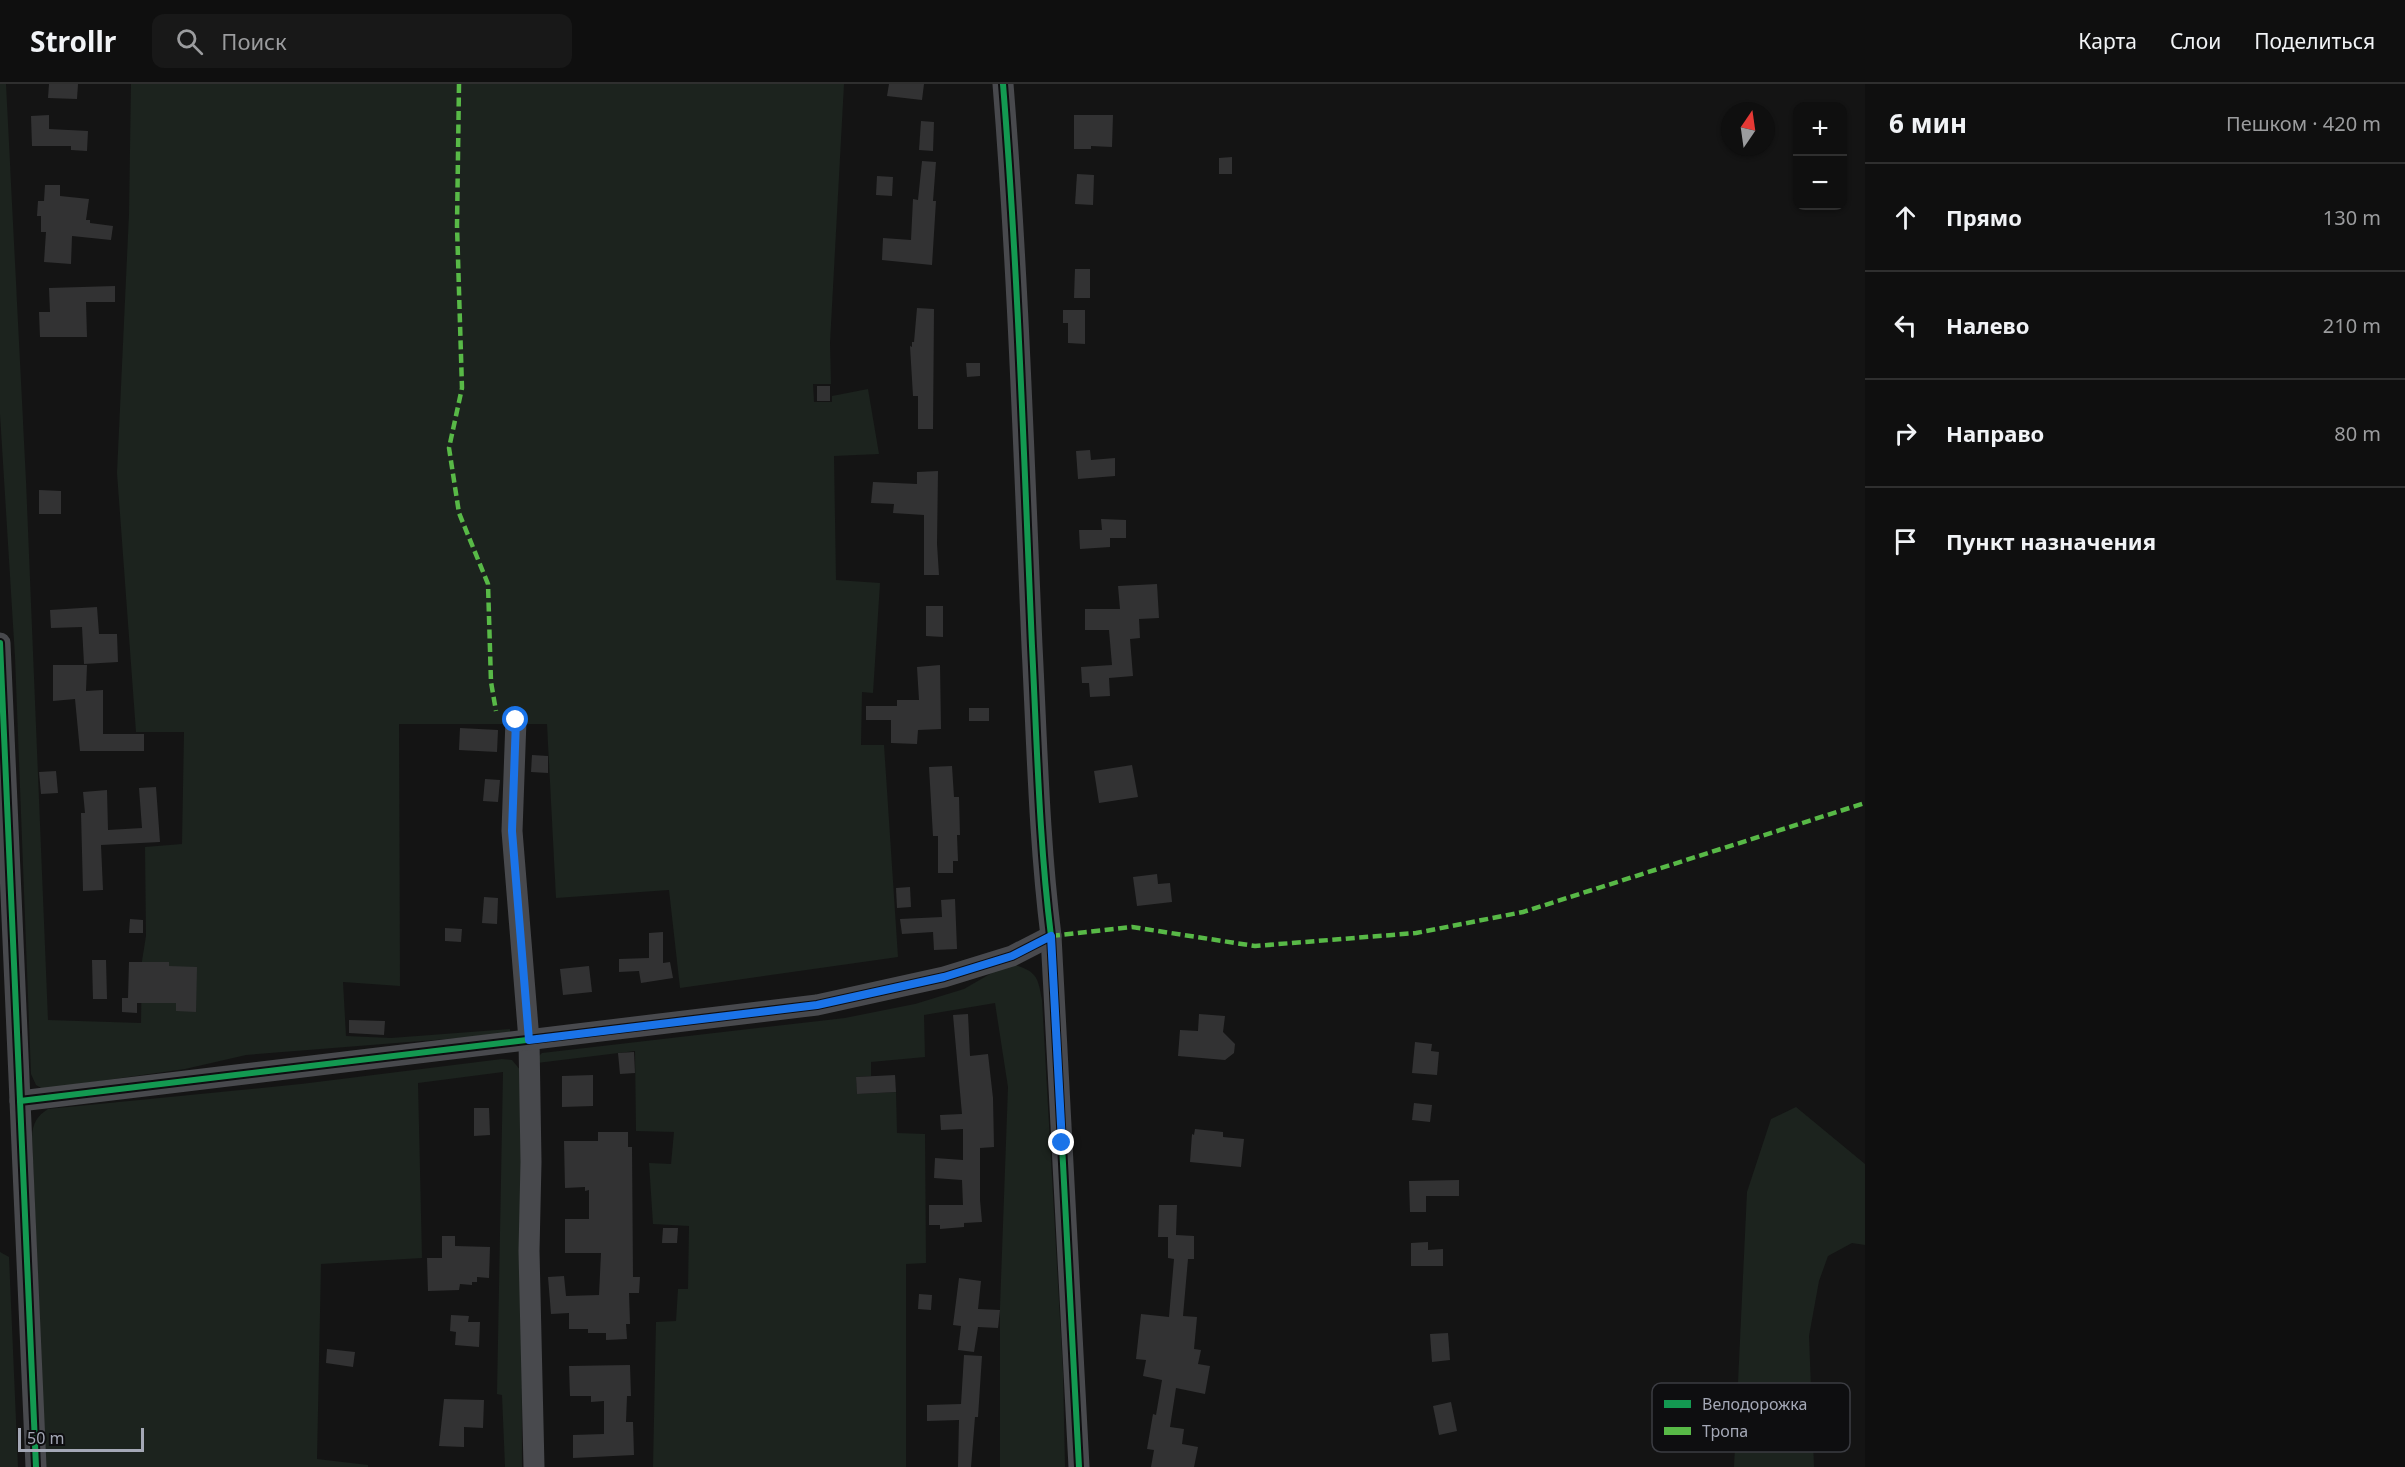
<!DOCTYPE html>
<html lang="ru">
<meta charset="utf-8">
<style>
body{margin:0;font-family:"Noto Sans",sans-serif;background:#181818;color:#f1f3f6}
.controls{position:absolute;right:18px;top:18px;display:grid;overflow:hidden;border-radius:12px;box-shadow:0 2px 4px #0004}
.controls button{width:54px;height:54px;display:grid;place-items:center;padding:0;border:0;border-bottom:2px solid #2f2f2f;background:#0f0f0f;color:#f1f3f6;font:30px sans-serif}
.compass{position:absolute;left:1721px;top:18px;width:54px;height:54px;border-radius:50%;background:#0f0f0f;box-shadow:0 2px 4px #0004;rotate:13deg}
.scale{position:absolute;left:18px;bottom:15px;width:126px;box-sizing:border-box;padding-left:6px;border:3px solid #a4a8b6;border-top:0;font-size:16px;line-height:21px;white-space:nowrap;color:#a4a8b6;-webkit-text-stroke:4px #0e0e10;paint-order:stroke}
.stop{position:absolute;width:18px;height:18px;margin:-14px;border:4px solid #1a73e8;border-radius:50%;background:#fff}
.stop.end{background:#1a73e8;border-color:#fff;box-shadow:0 2px 6px #0008}
.list{margin:0;padding:0;list-style:none}
h2{display:flex;justify-content:space-between;align-items:center;height:78px;margin:0;padding:0 24px;font-size:26px}
h2 small{font-size:20px;font-weight:400;color:#9b9c9e}
.list li{display:grid;grid-template-columns:39px 1fr auto;gap:18px;align-items:center;box-sizing:border-box;height:108px;padding:0 24px;border-top:2px solid #2f2f2f}
.list b{display:block;font-size:22px;white-space:nowrap}
.list em{font-size:20px;font-style:normal;color:#9b9c9e}
.icon{flex:none;width:33px;height:33px;fill:none;stroke:currentColor;stroke-width:2;stroke-linecap:round;stroke-linejoin:round}
.map{position:relative;flex:none;width:1865px;height:1383px;overflow:hidden}
header{display:flex;align-items:center;gap:36px;box-sizing:border-box;height:84px;padding:0 30px;background:#0f0f0f;border-bottom:2px solid #2f2f2f}
header strong{font-size:28px}
nav{display:flex;gap:33px;margin-inline-start:auto;font-size:21px}
.search{width:420px;height:54px;background:#181818;display:flex;align-items:center;gap:15px;box-sizing:border-box;padding:0 21px;border-radius:12px;color:#9b9c9e;font-size:22px}
main{display:flex}
aside{flex:1;background:#0f0f0f}
.map>svg:first-child{display:block}
.green{fill:#1c231e}
.building{fill:#323233}
.lines{fill:none;stroke-linecap:round;stroke-linejoin:round}
.minor{stroke:#48494d;stroke-width:21}
.quiet{stroke:#58b947;stroke-width:4.5;stroke-dasharray:9 4.5;stroke-linecap:butt}
.cycleway-casing{stroke:#0e0e10;stroke-width:10}
.cycleway{stroke:#139951;stroke-width:6}
.route{stroke:#1a73e8;stroke-width:8}
.key{fill:#0e0e10;stroke:#3b3c42;stroke-width:1.5}
.key-label{font-size:16px;fill:#a4a8b6}
</style>
<header>
<strong>Strollr</strong>
<div class="search"><svg class="icon" aria-label="search" viewBox="0 0 24 24"><circle cx="10" cy="10" r="6"/><path d="M15 15l6 6"/></svg>Поиск</div>
<nav><a>Карта</a><a>Слои</a><a>Поделиться</a></nav>
</header>
<main>
<div class="map">
<svg width="1865" height="1383" viewBox="0 0 1865 1383">
<rect width="100%" height="100%" fill="#141414"/>
<g class="green">
<polygon points="0,0 6,0 26,397 48,936 141,939 142,877 146,852 145,763 182,760 184,648 136,648 117,389 129,130 131,0 844,0 830,259 831,300 813,300 814,318 832,318 832,312 868,305 879,370 834,372 836,496 880,499 873,609 862,608 861,661 884,661 898,873 680,904 669,806 556,814 547,640 399,640 400,902 343,898 346,952 391,954 510,945 510,950 246,971 185,985 43,1005 36,1001 31,990 15,573 0,330"/>
<path d="M1012 880C1036 887 1038 892 1042 916L1063 1289 1065 1383H1000V1223L1008 1003 995 919 924 931 925 973 871 978V992L856 993 857 1010 896 1008 897 1049 925 1050 926 1179 906 1180V1383H653L656 1238 676 1237 678 1205H688L689 1142 653 1140 649 1079 671 1080 674 1048 636 1047 635 967 537 979 538 973 542 969 845 934 915 920 964 905 1002 883Z"/>
<path d="M502 975 512 976 521 987 522 1383H505L502 1311 497 1310 503 988 418 999 422 1174 321 1180 317 1375 368 1381V1383H45L32 1052C33 1039 37 1032 48 1025L301 1000Z"/>
<polygon points="1796,1023 1865,1080 1865,1161 1852,1159 1828,1172 1819,1197 1809,1252 1814,1383 1734,1383 1747,1108 1771,1035"/>
<polygon points="0,1168 9,1173 18,1383 0,1383"/>
</g>
<g class="building">
<polygon points="49,0 78,0 77,15 48,14"/>
<polygon points="889,0 924,0 922,16 887,12"/>
<polygon points="49,31 49,45 88,47 87,67 71,66 71,62 32,62 31,32"/>
<polygon points="1074,31 1113,31 1112,63 1091,62 1091,65 1074,65"/>
<polygon points="921,37 934,38 933,67 919,66"/>
<polygon points="1232,73 1232,90 1219,90 1219,74"/>
<polygon points="922,77 936,78 933,117 936,117 932,181 882,176 883,154 911,156 913,115 918,116"/>
<polygon points="1077,90 1094,91 1093,121 1075,120"/>
<polygon points="877,92 893,93 892,112 876,111"/>
<polygon points="45,101 60,101 60,112 89,115 86,136 90,136 90,139 113,142 111,156 72,152 71,180 44,178 46,148 41,148 41,132 37,132 38,117 44,117"/>
<polygon points="1075,185 1090,185 1090,214 1074,214"/>
<polygon points="115,202 115,218 86,218 87,253 40,253 39,228 50,228 49,204"/>
<polygon points="917,224 934,225 933,345 918,345 918,312 913,312 910,262 912,263 912,258 914,258"/>
<polygon points="1063,226 1085,226 1085,260 1068,259 1068,239 1063,239"/>
<polygon points="966,279 980,279 980,292 967,293"/>
<rect x="817" y="302" width="13" height="15"/>
<polygon points="1090,366 1091,376 1115,374 1115,392 1078,395 1076,367"/>
<polygon points="938,387 937,460 939,491 924,491 924,431 893,429 894,420 871,419 873,398 917,400 917,388"/>
<polygon points="39,406 61,407 61,430 39,430"/>
<polygon points="1101,435 1126,436 1126,454 1110,454 1110,463 1080,465 1079,446 1102,446"/>
<polygon points="1157,500 1159,534 1139,535 1140,554 1130,555 1133,592 1109,594 1110,612 1090,613 1089,599 1082,599 1081,583 1112,581 1109,546 1085,546 1085,525 1120,525 1118,502"/>
<polygon points="926,522 943,522 943,553 926,552"/>
<polygon points="97,523 99,550 117,550 118,578 84,580 82,543 51,544 50,526"/>
<polygon points="53,581 87,581 86,607 103,606 103,650 144,650 144,667 80,667 75,615 53,617"/>
<polygon points="940,581 941,645 918,646 917,660 891,659 891,636 866,636 866,622 897,622 897,616 919,616 917,583"/>
<rect x="969" y="624" width="20" height="13"/>
<polygon points="460,644 498,646 497,668 459,666"/>
<polygon points="532,671 548,672 548,689 531,688"/>
<polygon points="1132,681 1138,713 1099,719 1094,687"/>
<polygon points="952,682 954,713 959,713 960,751 957,751 958,777 953,777 953,789 938,789 938,752 933,752 929,683"/>
<polygon points="56,687 58,709 41,710 39,688"/>
<polygon points="485,695 500,696 498,718 483,717"/>
<polygon points="156,703 160,758 101,761 103,806 83,807 81,729 85,729 83,708 107,706 108,746 142,744 139,704"/>
<polygon points="1157,790 1158,800 1170,799 1172,818 1137,822 1133,793"/>
<polygon points="910,803 911,823 897,824 896,804"/>
<polygon points="484,813 498,814 497,840 482,839"/>
<polygon points="955,815 957,865 934,866 933,848 902,850 900,835 942,833 941,816"/>
<polygon points="130,835 143,836 143,849 129,849"/>
<polygon points="445,844 462,845 461,858 445,857"/>
<polygon points="663,848 663,879 670,878 673,894 641,899 639,887 619,888 619,875 649,874 649,849"/>
<polygon points="92,876 106,876 107,915 93,915"/>
<polygon points="129,878 169,878 169,882 197,883 196,928 176,927 176,919 137,919 137,929 122,928 122,914 128,914"/>
<polygon points="589,882 592,908 563,911 560,885"/>
<polygon points="968,930 970,972 988,970 993,1014 994,1063 980,1064 980,1116 982,1138 964,1139 964,1143 940,1145 940,1141 929,1141 929,1121 963,1121 962,1096 934,1094 935,1074 963,1076 963,1045 941,1046 940,1031 962,1030 953,931"/>
<polygon points="1199,930 1225,932 1223,948 1235,960 1234,969 1225,976 1178,972 1180,946 1198,947"/>
<polygon points="349,936 385,937 384,951 349,949"/>
<polygon points="1415,958 1432,960 1431,967 1439,968 1437,991 1412,989"/>
<polygon points="634,968 635,989 620,990 618,969"/>
<polygon points="593,991 593,1022 562,1023 562,992"/>
<polygon points="895,991 896,1008 857,1010 856,993"/>
<polygon points="1414,1019 1432,1021 1430,1038 1412,1036"/>
<polygon points="474,1024 489,1024 490,1051 474,1052"/>
<polygon points="1195,1045 1223,1048 1223,1053 1244,1055 1241,1083 1190,1078 1192,1050 1194,1051"/>
<polygon points="598,1048 628,1048 628,1063 632,1063 633,1193 640,1193 639,1209 629,1209 630,1240 626,1240 627,1255 606,1256 606,1249 588,1249 588,1245 569,1245 569,1229 551,1230 548,1193 564,1192 566,1212 599,1211 601,1169 565,1169 565,1135 589,1135 589,1106 585,1107 585,1103 565,1104 564,1057 598,1057"/>
<polygon points="1459,1096 1459,1112 1426,1112 1426,1128 1410,1128 1409,1097"/>
<polygon points="1159,1121 1177,1121 1176,1151 1194,1152 1194,1175 1188,1175 1183,1232 1197,1233 1194,1265 1201,1266 1198,1280 1210,1282 1205,1310 1176,1304 1170,1343 1184,1345 1182,1360 1198,1363 1194,1383 1151,1383 1154,1366 1147,1365 1153,1330 1156,1331 1162,1296 1143,1292 1146,1276 1136,1275 1141,1230 1169,1233 1174,1175 1168,1174 1168,1153 1158,1153"/>
<polygon points="663,1144 678,1144 677,1159 662,1159"/>
<polygon points="442,1152 455,1152 455,1162 490,1163 489,1194 477,1193 477,1198 472,1198 472,1201 460,1200 459,1206 428,1207 427,1174 442,1174"/>
<polygon points="1428,1158 1428,1166 1443,1165 1443,1182 1411,1182 1411,1159"/>
<polygon points="959,1194 981,1197 978,1225 1000,1226 998,1244 978,1243 974,1268 958,1266 961,1242 953,1241"/>
<polygon points="919,1210 932,1211 931,1226 918,1225"/>
<polygon points="451,1231 469,1232 468,1238 480,1238 479,1263 455,1261 456,1248 450,1247"/>
<polygon points="1448,1249 1450,1276 1432,1278 1430,1250"/>
<polygon points="327,1265 355,1268 353,1283 326,1279"/>
<polygon points="964,1271 982,1272 978,1333 975,1333 971,1383 958,1383 959,1336 927,1337 927,1321 961,1320"/>
<polygon points="630,1281 631,1312 627,1312 626,1338 633,1338 634,1371 573,1374 573,1351 604,1350 604,1317 591,1318 591,1312 570,1312 569,1282"/>
<polygon points="444,1315 484,1316 483,1344 464,1343 464,1363 439,1362"/>
<polygon points="1451,1318 1457,1347 1439,1351 1433,1322"/>
</g>
<g class="lines">
<g class="minor">
<path d="M1003 0C1018 187 1024 375 1032 562 1037 659 1039 756 1051 852L1079 1383"/>
<polyline points="0,559 36,1383"/>
<polyline points="516,636 512,747 529,956 531,1078 529,1167 534,1383"/>
<polyline points="20,1017 817,921 944,893 1012,872 1051,852"/>
</g>
<g class="quiet">
<polyline points="459,0 457,142 462,304 449,364 459,429 488,500 491,598 496,627"/>
<polyline points="1051,852 1132,843 1255,862 1416,849 1523,828 1865,719"/>
</g>
<defs>
<g id="cycleway">
<path d="M1003 0C1018 187 1024 375 1032 562 1037 659 1039 756 1051 852L1079 1383"/>
<polyline points="0,559 36,1383"/>
<polyline points="20,1017 817,921 944,893 1012,872 1051,852"/>
</g>
</defs>
<use href="#cycleway" class="cycleway-casing"/>
<use href="#cycleway" class="cycleway"/>
</g>
<g class="lines">
<polyline class="route" points="516,636 512,747 529,956 817,921 944,893 1012,872 1051,852 1062,1059"/>
</g>
<rect x="1652" y="1299" width="198" height="69" rx="9" class="key"/>
<rect x="1664" y="1316" width="27" height="8" fill="#139951"/>
<rect x="1664" y="1343" width="27" height="8" fill="#58b947"/>
<g class="key-label">
<text x="1702" y="1326">Велодорожка</text>
<text x="1702" y="1353">Тропа</text>
</g>
</svg>
<div class="controls">
<button>+</button>
<button>−</button>
</div>
<svg class="compass" viewBox="-18 -18 36 36"><path d="M0-13l5 13h-10z" fill="#e53935"/><path d="M0 13l5-13h-10z" fill="#9b9c9e"/></svg>
<div class="scale">50 m</div>
<div class="stop" style="left:516px;top:636px"></div>
<div class="stop end" style="left:1062px;top:1059px"></div>
</div>
<aside>
<h2>6 мин<small>Пешком · 420 m</small></h2>
<ul class="list">
<li><svg class="icon" aria-label="ahead" viewBox="0 0 24 24"><path d="M12 20V5M6 11l6-6 6 6"/></svg><div><b>Прямо</b></div><em>130 m</em></li>
<li><svg class="icon" aria-label="left" viewBox="0 0 24 24"><path d="M17 20v-9H6M10 6l-5 5 5 5"/></svg><div><b>Налево</b></div><em>210 m</em></li>
<li><svg class="icon" aria-label="right" viewBox="0 0 24 24"><path d="M7 20v-9h11M14 6l5 5-5 5"/></svg><div><b>Направо</b></div><em>80 m</em></li>
<li><svg class="icon" aria-label="arrive" viewBox="0 0 24 24"><path d="M6 21V4h12l-3 4 3 4H6"/></svg><div><b>Пункт назначения</b></div></li>
</ul>
</aside>
</main>
